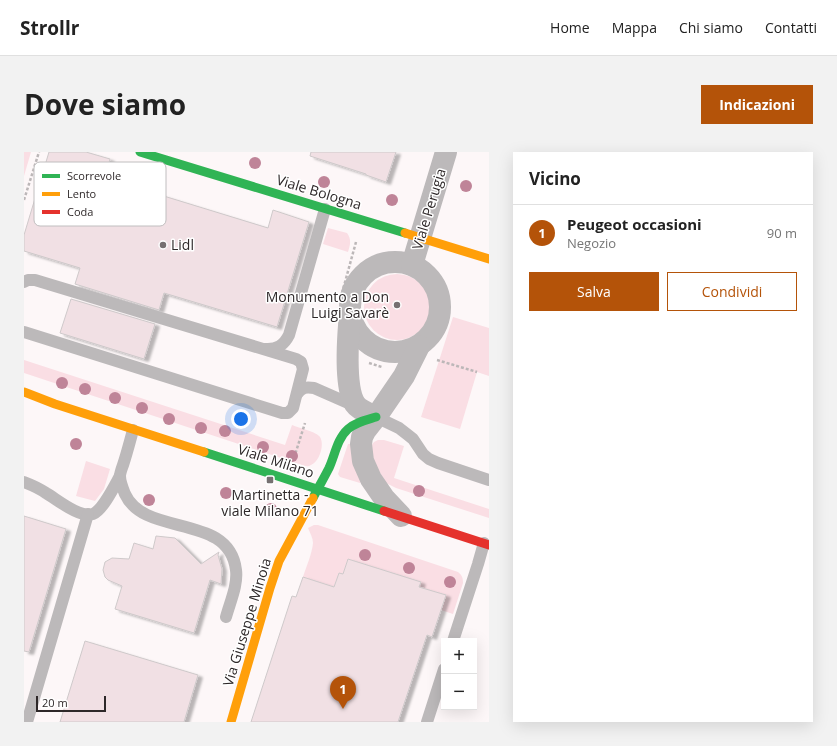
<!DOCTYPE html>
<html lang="it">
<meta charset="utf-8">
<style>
body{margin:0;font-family:"Open Sans",sans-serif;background:#f2f2f2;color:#222}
.controls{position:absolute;right:12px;bottom:12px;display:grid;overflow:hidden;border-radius:0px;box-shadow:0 4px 16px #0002}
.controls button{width:36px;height:36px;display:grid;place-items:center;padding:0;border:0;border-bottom:1px solid #e0e0e0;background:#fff;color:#222;font:20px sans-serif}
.scale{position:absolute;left:12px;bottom:10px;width:70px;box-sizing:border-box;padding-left:4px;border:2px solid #2e2829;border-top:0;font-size:11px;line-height:14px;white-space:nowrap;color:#2e2829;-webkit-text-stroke:3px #fff;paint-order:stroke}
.you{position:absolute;left:217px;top:267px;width:14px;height:14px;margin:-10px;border:3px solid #fff;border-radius:50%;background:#1a73e8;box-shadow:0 0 0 6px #1a73e833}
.badge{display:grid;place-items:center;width:26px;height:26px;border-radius:50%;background:#b45309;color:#fff;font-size:13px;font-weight:700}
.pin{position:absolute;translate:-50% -33px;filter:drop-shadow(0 1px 2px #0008)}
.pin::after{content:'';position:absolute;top:21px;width:14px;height:12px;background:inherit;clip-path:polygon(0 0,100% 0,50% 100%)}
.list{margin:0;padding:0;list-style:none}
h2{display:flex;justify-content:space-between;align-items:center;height:52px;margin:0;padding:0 16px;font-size:17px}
h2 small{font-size:13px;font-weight:400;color:#767676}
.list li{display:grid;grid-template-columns:26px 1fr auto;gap:12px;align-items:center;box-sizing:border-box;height:56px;padding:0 16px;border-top:1px solid #e0e0e0}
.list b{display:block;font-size:15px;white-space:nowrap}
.list p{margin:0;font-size:13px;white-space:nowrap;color:#767676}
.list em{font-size:13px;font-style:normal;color:#767676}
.actions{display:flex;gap:8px;padding:12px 16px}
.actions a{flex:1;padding:9px 0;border:1px solid #b45309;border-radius:0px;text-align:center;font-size:14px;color:#b45309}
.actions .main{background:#b45309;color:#fff}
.map{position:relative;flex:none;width:465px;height:570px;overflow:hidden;border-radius:0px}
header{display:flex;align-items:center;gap:24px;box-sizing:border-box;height:56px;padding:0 20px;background:#fff;border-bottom:1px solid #e0e0e0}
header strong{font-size:19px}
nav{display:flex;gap:22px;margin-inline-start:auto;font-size:14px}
.intro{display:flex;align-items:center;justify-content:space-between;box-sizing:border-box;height:96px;padding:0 24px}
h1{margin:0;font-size:28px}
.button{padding:10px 18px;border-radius:0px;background:#b45309;color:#fff;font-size:14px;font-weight:700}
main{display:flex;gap:24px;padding:0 24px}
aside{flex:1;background:#fff;border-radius:0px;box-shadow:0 4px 16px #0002}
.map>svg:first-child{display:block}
.green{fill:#fadee4}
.building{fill:#f1e0e4;stroke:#cec9ca;filter:url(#shadow)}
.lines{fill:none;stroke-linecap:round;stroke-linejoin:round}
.path{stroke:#bcb7b8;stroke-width:2.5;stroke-dasharray:3 2;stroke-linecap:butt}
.lane{stroke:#bcb9ba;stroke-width:12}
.street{stroke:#bcb9ba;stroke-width:22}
.fast{stroke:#30b455;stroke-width:9}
.slow{stroke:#ff9f0a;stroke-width:9}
.jam{stroke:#e5322d;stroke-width:9}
.tree{fill:#bf8498}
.poi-dot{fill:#767071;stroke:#fff;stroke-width:1.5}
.labels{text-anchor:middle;stroke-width:3;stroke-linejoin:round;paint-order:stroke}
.street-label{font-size:14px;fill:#2e2829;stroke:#fff}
.poi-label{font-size:14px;fill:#2e2829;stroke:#fff;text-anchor:start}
.key{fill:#fff;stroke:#c0bebf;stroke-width:1}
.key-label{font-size:11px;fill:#2e2829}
</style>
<header>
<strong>Strollr</strong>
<nav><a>Home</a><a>Mappa</a><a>Chi siamo</a><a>Contatti</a></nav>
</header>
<div class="intro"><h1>Dove siamo</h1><a class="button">Indicazioni</a></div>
<main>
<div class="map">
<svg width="465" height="570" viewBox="0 0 465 570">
<defs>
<filter id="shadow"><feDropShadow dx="4.5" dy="2.5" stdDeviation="1" flood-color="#0004"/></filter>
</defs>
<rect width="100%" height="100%" fill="#fdf7f8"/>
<g class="green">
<polygon points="0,0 7,0 0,24"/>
<path d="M304 76 323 81C328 88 326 93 324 100L299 92Z"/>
<circle cx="373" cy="155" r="33"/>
<polygon points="429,165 465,176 465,224 453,220 436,277 397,265"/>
<path d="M0 208 261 293 268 273C275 276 293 280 296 285 301 293 295 310 287 313 284 315 281 314 278 313L0 221Z"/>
<polygon points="354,288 360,288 380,294 370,326 465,357 465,366 372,336 362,331 349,309 347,294 350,290"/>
<polygon points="324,292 327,292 337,330 336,331 316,325 314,322"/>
<polygon points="62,309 86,317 80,337 71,349 52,344"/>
<path d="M290 373H294L434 420C438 423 439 426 439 431L429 462 417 458 422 443 395 435 396 430 324 407 319 422 315 421 310 435 279 425C282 415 288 402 289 391 289 386 286 381 284 376Z"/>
</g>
<g class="building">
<polygon points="25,0 62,0 86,7 81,26 244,76 249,58 285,70 253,175 140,141 135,158 51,132 56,116 0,99 0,83"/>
<polygon points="287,0 372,0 362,30 342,23 342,22 286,4"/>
<polygon points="47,147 131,172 120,207 36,181"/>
<polygon points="0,364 42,377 5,500 0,499"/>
<polygon points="132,384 151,386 177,412 195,400 194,403 198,417 197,432 186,428 170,481 91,457 98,434 84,428 81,425 79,418 81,410 88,406 105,407 110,391 129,397"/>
<polygon points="324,407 397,430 395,435 422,443 408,485 403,483 374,570 227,570 268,444 272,445 279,425 310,435 315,421 319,422"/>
<polygon points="61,489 174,523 160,570 36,570"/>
</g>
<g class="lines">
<g class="path">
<polyline points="0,48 15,0"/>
<polyline points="318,141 332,90"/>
<polyline points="413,208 453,220"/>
<polyline points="345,211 358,215"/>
<polyline points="270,306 281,271"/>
</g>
<g class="lane">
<polyline points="0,130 4,128 11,128 272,207 277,210 279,217 269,256 264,261 258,261 0,180"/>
<path d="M241 197C253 198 260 193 265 183L301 57"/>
<path d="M273 242C278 235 282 235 290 236L331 254"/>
<polyline points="352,265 375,276 384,283 389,287 399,302 405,307 414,311 465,328"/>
<path d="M109 278C106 289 103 301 99 313 98 316 96 321 96 324 96 330 99 337 101 342 121 386 205 360 212 418 214 433 206 450 202 465"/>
<path d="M0 330C8 333 15 336 22 341 34 348 55 366 69 362 79 358 91 333 96 324"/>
<polyline points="429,489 454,412 460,391"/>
<polyline points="3,570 64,362"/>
<polyline points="403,570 420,517"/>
</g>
<g class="street">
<circle cx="371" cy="155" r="45"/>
<polyline points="388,113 422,0"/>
<path d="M326 162C324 183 320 235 331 252 335 258 346 262 352 265"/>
<polyline points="377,364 360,346 347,327 339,309 337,292 338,285 341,279 352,265 380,224 395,194"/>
</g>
<g class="fast">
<polyline points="116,0 381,81"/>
<polyline points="180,300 360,359"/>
<path d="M289 346C294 336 300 326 305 316 311 303 313 287 324 277 332 270 342 268 352 265"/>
</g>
<g class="slow">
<polyline points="381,81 465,107"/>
<polyline points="0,240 31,252 180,300"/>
<polyline points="207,570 246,436 255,409 289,346"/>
</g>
<polyline class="jam" points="360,359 465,393"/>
</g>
<g class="tree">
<circle cx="231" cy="11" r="6"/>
<circle cx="300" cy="30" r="6"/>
<circle cx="442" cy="34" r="6"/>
<circle cx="368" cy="48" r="6"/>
<circle cx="38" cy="231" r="6"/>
<circle cx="61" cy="237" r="6"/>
<circle cx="91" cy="246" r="6"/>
<circle cx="118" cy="256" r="6"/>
<circle cx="145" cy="267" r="6"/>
<circle cx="177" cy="276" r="6"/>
<circle cx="201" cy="279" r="6"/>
<circle cx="52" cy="292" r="6"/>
<circle cx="239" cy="295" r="6"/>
<circle cx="268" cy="304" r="6"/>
<circle cx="395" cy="339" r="6"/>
<circle cx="202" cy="341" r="6"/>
<circle cx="125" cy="348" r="6"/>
<circle cx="247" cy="357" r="6"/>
<circle cx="341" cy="403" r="6"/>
<circle cx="385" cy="416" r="6"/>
<circle cx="426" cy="430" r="6"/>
</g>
<g class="poi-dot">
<circle cx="139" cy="93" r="4"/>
<circle cx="373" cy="153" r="4"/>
<rect x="242" y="324" width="8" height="8" rx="2"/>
</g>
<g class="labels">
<g class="street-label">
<text transform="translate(295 40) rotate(17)" y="5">Viale Bologna</text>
<text transform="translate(405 57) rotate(-73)" y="5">Viale Perugia</text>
<text transform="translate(252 309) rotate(18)" y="5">Viale Milano</text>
<text transform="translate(223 470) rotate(-73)" y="5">Via Giuseppe Minoia</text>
</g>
<g class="poi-label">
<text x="147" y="98">Lidl</text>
<text x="365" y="150" text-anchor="end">Monumento a Don<tspan x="365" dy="16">Luigi Savarè</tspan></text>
<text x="246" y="348" text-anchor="middle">Martinetta -<tspan x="246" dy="16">viale Milano 71</tspan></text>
</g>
</g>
<rect x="10" y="10" width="132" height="64" rx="6" class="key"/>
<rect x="18" y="22" width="18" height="4" fill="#30b455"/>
<rect x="18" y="40" width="18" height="4" fill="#ff9f0a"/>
<rect x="18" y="58" width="18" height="4" fill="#e5322d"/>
<g class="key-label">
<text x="43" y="28">Scorrevole</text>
<text x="43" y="46">Lento</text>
<text x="43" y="64">Coda</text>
</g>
</svg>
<div class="controls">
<button>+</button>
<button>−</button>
</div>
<div class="scale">20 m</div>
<div class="you"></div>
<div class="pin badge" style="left:319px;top:557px">1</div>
</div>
<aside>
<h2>Vicino<small></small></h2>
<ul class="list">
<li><span class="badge">1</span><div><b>Peugeot occasioni</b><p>Negozio</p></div><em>90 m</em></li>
</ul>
<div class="actions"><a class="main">Salva</a><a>Condividi</a></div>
</aside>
</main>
